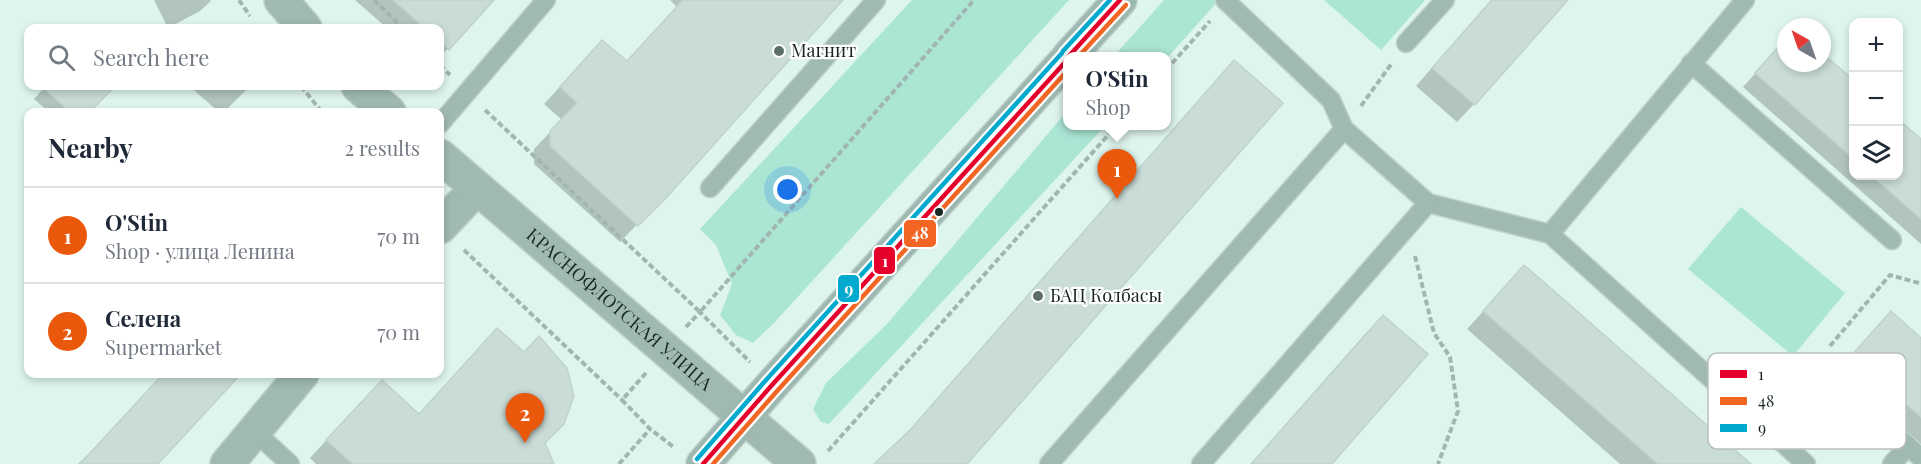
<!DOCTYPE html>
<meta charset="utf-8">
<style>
body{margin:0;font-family:"Playfair Display",serif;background:#f6f6f7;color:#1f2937}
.controls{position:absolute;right:18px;top:18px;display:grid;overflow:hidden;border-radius:12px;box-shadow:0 3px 9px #0003}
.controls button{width:54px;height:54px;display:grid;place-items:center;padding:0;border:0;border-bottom:2px solid #e0e1e3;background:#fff;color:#1f2937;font:30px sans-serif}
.compass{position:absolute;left:1777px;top:18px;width:54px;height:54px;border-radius:50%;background:#fff;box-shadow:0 3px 9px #0003;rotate:320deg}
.you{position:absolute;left:788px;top:190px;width:21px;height:21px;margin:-15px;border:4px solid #fff;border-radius:50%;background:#1a73e8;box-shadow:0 0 0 9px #1a73e833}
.badge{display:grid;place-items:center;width:39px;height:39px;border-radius:50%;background:#ea580c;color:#fff;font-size:20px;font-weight:700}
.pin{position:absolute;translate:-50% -50px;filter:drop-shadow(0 2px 3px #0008)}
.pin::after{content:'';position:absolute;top:32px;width:21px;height:18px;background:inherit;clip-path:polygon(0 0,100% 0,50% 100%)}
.popup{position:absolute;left:1063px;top:52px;width:108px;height:78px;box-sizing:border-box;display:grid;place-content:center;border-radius:12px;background:#fff;filter:drop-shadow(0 2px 4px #0005);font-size:20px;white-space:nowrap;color:#747a83}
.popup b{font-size:22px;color:#1f2937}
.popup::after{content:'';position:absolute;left:50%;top:100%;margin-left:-12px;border:12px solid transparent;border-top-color:#fff}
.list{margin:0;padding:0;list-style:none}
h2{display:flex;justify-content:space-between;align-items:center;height:78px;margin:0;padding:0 24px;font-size:26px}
h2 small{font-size:20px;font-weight:400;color:#747a83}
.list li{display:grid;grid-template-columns:39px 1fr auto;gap:18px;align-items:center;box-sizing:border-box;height:96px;padding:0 24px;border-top:2px solid #e0e1e3}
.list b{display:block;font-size:22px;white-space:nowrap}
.list p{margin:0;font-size:20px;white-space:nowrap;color:#747a83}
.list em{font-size:20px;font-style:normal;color:#747a83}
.icon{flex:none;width:33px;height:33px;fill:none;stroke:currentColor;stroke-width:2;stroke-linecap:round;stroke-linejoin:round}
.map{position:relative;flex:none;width:1921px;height:464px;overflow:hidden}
.search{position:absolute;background:#fff;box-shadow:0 3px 9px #0003;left:24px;top:24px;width:420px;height:66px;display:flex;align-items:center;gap:15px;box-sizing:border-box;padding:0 21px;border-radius:12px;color:#747a83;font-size:22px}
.panel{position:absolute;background:#fff;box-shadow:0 3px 9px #0003;left:24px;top:108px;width:420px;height:270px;border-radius:12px}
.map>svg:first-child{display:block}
.green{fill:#abe6d5}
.shadow{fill:#0003}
.building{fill:#cadcd7;stroke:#c0d2cc;stroke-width:1.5}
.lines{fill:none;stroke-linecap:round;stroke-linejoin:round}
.service-casing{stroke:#c0d2cd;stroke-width:21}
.minor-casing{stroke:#c0d2cd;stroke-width:36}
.tertiary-casing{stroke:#c0d2cd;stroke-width:36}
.secondary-casing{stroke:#c0d2cd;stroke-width:36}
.path{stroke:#a2b6b1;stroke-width:4;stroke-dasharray:6 3;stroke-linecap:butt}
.service{stroke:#a0bab2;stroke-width:18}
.minor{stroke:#a0bab2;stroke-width:33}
.tertiary{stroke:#a0bab2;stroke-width:33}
.secondary{stroke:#9db8b1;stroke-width:33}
.bus-1-casing{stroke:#fff;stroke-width:9}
.bus-2-casing{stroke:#fff;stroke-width:9}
.bus-3-casing{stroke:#fff;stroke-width:9}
.bus-1{stroke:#e4002b;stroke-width:4.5}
.bus-2{stroke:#f26522;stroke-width:4.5}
.bus-3{stroke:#00a9ce;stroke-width:4.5}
.poi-dot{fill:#5d6f69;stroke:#fff;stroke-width:2}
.bus-dot{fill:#172722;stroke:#fff;stroke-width:2}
.labels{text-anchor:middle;stroke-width:4.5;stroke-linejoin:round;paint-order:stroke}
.poi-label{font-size:18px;fill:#172722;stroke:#fff;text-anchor:start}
.street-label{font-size:18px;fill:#172722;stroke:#fff}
.key{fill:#fff;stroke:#b9bebd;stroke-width:1.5}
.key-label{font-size:16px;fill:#172722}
.line-badge{stroke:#fff;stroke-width:2}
.badge-label{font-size:16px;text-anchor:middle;font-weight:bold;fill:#fff}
</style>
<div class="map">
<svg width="1921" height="464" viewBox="0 0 1921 464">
<rect width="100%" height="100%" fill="#def5ee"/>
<g class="green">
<polygon points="912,0 1069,0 773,324 753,343 736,335 720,315 732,284 716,245 700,229"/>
<polygon points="1164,0 1219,0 1167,58 1166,56 1114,56"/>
<polygon points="1324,0 1425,0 1381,50"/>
<polygon points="1067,111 1068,125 1105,126 829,424 821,422 813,409 826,383 888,323"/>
<polygon points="1741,207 1845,293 1793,356 1688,269"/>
</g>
<g class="shadow">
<polygon points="154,0 210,0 211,1 200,11 168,28"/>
<polygon points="355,0 491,0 440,57 440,28 387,28"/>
<polygon points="670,0 839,0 665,196 620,242 534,164 534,149 562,120 544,104 586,58 602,42 626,63 677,7"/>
<polygon points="1491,0 1566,0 1474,104 1457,122 1416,86"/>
<polygon points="1786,39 1786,63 1822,63 1822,55 1854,82 1854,176 1898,176 1898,122 1921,141 1921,244 1743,87"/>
<polygon points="46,86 112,86 88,112 49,112 34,99"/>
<polygon points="189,86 250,86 224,112 219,112"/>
<polygon points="1524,267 1749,464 1620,464 1467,329"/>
<polygon points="1891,314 1921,340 1921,450 1835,374"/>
<polygon points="1383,317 1330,464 1251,464 1365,334"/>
<polygon points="164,374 219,374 230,384 155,464 78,464 103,440"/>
<polygon points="364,399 419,415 543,443 548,464 316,464 310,458"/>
</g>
<g class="building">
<polygon points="393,0 494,0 449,50 440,41 440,28 425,28"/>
<polygon points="683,0 843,0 667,197 638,226 550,146 550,131 577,103 560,87 602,40 627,61"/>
<polygon points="1492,0 1568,0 1475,105 1432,68"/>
<polygon points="1786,38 1786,63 1822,63 1822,53 1854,80 1854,159 1755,73"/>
<polygon points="1234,60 1283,103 967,464 874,464 910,430"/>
<polygon points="41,86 115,86 90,112 70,112"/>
<polygon points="1899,120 1921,139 1921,219 1872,176 1899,176"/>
<polygon points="1524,265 1545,283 1751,464 1658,464 1483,311"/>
<polygon points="1891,311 1921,338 1921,417 1851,356"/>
<polygon points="1383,315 1428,354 1332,464 1251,464"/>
<polygon points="497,328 524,352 539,336 567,368 574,396 564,424 545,443 554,464 353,464 326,440 382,380 419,414"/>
<polygon points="163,374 241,374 158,464 80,464"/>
</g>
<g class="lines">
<defs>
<g id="service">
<polyline points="1406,43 1445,0"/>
<polyline points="1691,63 1892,240"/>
<polyline points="440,124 546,0"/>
<polyline points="710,188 876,0"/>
<polyline points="1428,203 1550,234 1806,464"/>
<polyline points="1550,234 1745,0"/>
<polyline points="1821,368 1908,446"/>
<polyline points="254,431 290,464"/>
<polyline points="1049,464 1344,129"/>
<polyline points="1201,464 1428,203 1344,129 1331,100 1225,0"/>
<polyline points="1892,464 1908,446 1921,458"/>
</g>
<g id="minor">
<polyline points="440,227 477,188"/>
<polyline points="227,464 302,374"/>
</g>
<g id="tertiary">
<polyline points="281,0 305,28"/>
<polyline points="358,86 389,112"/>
<path id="s1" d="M440 156 799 464"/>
</g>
<g id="secondary">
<polyline points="1069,56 1120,0"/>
<polyline points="703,464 772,385 1068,58"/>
</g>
</defs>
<use href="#service" class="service-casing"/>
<use href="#minor" class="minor-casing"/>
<use href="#tertiary" class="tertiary-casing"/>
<use href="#secondary" class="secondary-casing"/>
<g class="path">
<polyline points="239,0 250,16"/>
<polyline points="374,0 403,28"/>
<polyline points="440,65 450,75"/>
<polyline points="1166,70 1210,21"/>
<polyline points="301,86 322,112"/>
<polyline points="1361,106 1392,63"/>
<polyline points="485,110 700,312 974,0"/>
<polyline points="464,250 622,400"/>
<polyline points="1415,256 1434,333 1450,357 1458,411 1438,464"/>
<polyline points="686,327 700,312 750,362"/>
<polyline points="1830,346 1890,275 1919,283 1921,282"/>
<polyline points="646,373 622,400 650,429 675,448"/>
<polyline points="828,451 1117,125"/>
<polyline points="619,464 650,429"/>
</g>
<use href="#service" class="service"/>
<use href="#minor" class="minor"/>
<use href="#tertiary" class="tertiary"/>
<use href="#secondary" class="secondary"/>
<defs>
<g id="bus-1">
<polyline points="1069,56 1120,0"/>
<polyline points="703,464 772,385 1068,59"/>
</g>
<g id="bus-2">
<polyline points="1079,56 1126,5"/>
<polyline points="713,464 778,390 1068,70"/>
</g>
<g id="bus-3">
<polyline points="1063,51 1110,0"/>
<polyline points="697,459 766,380 1062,53"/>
</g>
</defs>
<use href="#bus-1" class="bus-1-casing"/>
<use href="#bus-2" class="bus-2-casing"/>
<use href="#bus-3" class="bus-3-casing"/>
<use href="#bus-1" class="bus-1"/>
<use href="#bus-2" class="bus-2"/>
<use href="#bus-3" class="bus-3"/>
</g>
<g class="poi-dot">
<circle cx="779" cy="51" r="6"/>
<circle cx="1038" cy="296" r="6"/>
</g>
<circle class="bus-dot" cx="939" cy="212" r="5"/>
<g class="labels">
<g class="poi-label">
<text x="791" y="57">Магнит</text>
<text x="1050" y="302">БАЦ Колбасы</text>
</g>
<g class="street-label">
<text dy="6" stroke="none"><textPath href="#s1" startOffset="236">КРАСНОФЛОТСКАЯ УЛИЦА</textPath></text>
</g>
</g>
<rect x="1708" y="353" width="198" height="96" rx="9" class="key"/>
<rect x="1720" y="370" width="27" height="8" fill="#e4002b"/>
<rect x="1720" y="397" width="27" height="8" fill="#f26522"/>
<rect x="1720" y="424" width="27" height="8" fill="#00a9ce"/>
<g class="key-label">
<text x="1758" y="380">1</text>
<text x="1758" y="407">48</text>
<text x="1758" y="434">9</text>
</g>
<g class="line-badge">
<rect x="903" y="219" width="34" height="29" rx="6" fill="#f26522"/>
<rect x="873" y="246" width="23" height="29" rx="6" fill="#e4002b"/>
<rect x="837" y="274" width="23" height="29" rx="6" fill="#00a9ce"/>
</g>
<g class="badge-label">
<text x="920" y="239">48</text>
<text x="885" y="267">1</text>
<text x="849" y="295">9</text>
</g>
</svg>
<div class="controls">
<button>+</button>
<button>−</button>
<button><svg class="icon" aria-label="layers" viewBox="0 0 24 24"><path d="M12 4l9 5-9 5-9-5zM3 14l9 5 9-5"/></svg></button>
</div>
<svg class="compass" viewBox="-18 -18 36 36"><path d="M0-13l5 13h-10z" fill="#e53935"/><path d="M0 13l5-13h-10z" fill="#747a83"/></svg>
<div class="you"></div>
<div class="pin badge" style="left:1117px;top:199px">1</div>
<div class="popup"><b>O'Stin</b>Shop</div>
<div class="pin badge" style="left:525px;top:443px">2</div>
<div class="search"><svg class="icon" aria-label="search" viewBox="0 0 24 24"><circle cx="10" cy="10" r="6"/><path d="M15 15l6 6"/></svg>Search here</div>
<section class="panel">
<h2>Nearby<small>2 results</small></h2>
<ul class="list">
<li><span class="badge">1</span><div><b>O'Stin</b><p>Shop · улица Ленина</p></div><em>70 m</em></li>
<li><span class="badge">2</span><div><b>Селена</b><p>Supermarket</p></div><em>70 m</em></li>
</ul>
</section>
</div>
